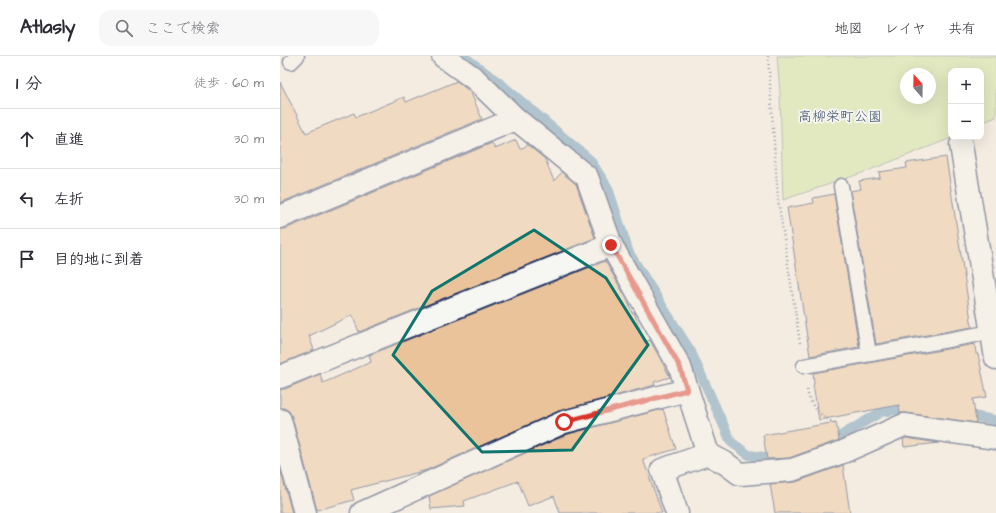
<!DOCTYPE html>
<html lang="ja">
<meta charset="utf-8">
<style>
body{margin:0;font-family:"Architects Daughter","Klee One",sans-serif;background:#f7f7f7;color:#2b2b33}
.controls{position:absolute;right:12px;top:12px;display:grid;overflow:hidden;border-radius:8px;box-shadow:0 4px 16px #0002}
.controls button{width:36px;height:36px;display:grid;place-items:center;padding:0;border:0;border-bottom:1px solid #e1e1e2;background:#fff;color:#2b2b33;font:20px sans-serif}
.compass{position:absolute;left:620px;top:12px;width:36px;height:36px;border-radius:50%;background:#fff;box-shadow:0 4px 16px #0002;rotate:340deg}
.stop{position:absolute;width:12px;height:12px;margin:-9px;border:3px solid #d93025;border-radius:50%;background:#fff}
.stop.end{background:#d93025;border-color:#fff;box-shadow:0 1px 4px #0008}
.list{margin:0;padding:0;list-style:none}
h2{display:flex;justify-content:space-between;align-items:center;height:52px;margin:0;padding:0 16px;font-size:17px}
h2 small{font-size:13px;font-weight:400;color:#7c7c81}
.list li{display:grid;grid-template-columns:26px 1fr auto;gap:12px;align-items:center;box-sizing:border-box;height:60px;padding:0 16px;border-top:1px solid #e1e1e2}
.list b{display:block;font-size:15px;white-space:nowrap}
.list em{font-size:13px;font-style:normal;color:#7c7c81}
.icon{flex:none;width:22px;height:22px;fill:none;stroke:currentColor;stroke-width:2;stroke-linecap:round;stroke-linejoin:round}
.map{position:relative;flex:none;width:716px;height:457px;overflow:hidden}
header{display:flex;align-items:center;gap:24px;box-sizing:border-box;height:56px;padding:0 20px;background:#fff;border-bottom:1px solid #e1e1e2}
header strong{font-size:19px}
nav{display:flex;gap:22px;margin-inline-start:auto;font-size:14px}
.search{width:280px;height:36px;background:#f7f7f7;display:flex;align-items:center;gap:10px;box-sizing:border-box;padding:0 14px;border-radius:12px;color:#7c7c81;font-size:15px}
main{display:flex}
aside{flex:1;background:#fff}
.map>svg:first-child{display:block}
.green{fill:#cde49a;stroke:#748a7c;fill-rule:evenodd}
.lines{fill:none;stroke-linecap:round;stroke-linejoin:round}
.stream{stroke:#6193b6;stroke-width:10}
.building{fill:#ebc39b;stroke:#1b2f5e}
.lane-casing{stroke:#1b2f5e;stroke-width:17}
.street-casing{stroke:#1b2f5e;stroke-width:25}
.path{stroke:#1b2f5e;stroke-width:2.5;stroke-dasharray:1 3;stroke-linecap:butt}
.lane{stroke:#f6f6f2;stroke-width:14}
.street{stroke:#f6f6f2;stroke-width:22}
.route{stroke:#d93025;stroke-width:5}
.marked{fill:none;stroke:#0f766e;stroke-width:3;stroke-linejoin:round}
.labels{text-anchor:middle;stroke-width:3.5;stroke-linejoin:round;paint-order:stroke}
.park-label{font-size:14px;fill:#3f536a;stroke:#f6f6f2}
</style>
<header>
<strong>Atlasly</strong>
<div class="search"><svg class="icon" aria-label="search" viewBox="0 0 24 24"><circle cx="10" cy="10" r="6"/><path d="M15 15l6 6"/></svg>ここで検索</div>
<nav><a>地図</a><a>レイヤ</a><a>共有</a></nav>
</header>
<main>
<aside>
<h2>1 分<small>徒歩 · 60 m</small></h2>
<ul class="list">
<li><svg class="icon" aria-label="ahead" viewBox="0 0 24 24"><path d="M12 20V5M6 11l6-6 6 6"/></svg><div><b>直進</b></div><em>30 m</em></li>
<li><svg class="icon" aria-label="left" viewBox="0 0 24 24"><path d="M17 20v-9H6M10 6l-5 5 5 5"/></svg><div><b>左折</b></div><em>30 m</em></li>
<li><svg class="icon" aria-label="arrive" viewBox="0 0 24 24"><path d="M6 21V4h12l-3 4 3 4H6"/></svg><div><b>目的地に到着</b></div></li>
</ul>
</aside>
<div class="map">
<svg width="716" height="457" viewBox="0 0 716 457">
<rect width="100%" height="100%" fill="#f4ece1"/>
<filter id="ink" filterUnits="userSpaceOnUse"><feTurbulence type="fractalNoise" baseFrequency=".025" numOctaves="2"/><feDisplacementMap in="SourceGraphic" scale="8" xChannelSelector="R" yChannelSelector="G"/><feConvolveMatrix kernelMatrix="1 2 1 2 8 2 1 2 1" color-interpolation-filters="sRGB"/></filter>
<g filter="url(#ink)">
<path class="green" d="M497 0H716V61L701 67V15H671V81H674L582 117 503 144 500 37ZM626 18H650V42H626Z"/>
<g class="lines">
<g class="stream">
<polyline points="183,0 221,28 310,104 328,132 349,197 411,296 451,386 469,399 493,402 520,399 545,389 601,356 625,352 632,352"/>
<polyline points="682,358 714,364"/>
</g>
</g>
<g class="building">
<polygon points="177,25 191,37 202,63 0,147 0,26 26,77 74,57 76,61 124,41 126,46"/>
<polygon points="236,84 240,93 248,89 265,103 274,125 282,116 296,128 315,182 79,276 72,259 29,280 34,294 0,308 0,173 5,173 212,87 215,93"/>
<polygon points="666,101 692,271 596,288 570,135 581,133 579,125 600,122 599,116 627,112 626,107"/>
<polygon points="554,138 579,291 530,300 507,152 534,147 533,142"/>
<polygon points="325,205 347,243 352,257 354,256 365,286 370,284 390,321 374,326 375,329 279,355 147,414 71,434 74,444 37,454 12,361 9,355 4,352 0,352 0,333 5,333 40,318 43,327 91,306 89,299"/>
<polygon points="695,288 696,298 698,298 707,341 693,343 696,367 626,357 620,357 619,349 539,364 533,329 534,328 533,317"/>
<polygon points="383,353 396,393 363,403 382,457 280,457 274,440 248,450 238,425 184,445 185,450 151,453 149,440 288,378"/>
<polygon points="556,366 559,384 509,402 487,403 483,379"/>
<polygon points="626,382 659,387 624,391 623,383"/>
<polygon points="563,409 570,457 495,457 490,428 516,426"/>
<polygon points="0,412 12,457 0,457"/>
</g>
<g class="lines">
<defs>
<g id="lane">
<polyline points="11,6 17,0"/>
<polyline points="561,130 589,298"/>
<polyline points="524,310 712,276"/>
</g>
<g id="street">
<polyline points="163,0 195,23 236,63 307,121 331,189"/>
<polyline points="681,89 716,302"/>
<polyline points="0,161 236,63"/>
<polyline points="0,321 331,189 400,311 428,398 445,407 460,418 512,414 563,396 624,369 716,382"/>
<polyline points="0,364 25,457"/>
<polyline points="82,457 284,366 407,334"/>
<polyline points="397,457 382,414 428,398"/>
</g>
</defs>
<use href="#lane" class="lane-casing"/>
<use href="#street" class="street-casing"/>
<g class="path">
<polyline points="488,0 498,143 520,287"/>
<path d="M527 334C530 351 541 360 556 368"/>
</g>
<use href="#lane" class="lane"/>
<use href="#street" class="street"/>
</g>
</g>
<g class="lines" filter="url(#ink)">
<polyline class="route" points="284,366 407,334 400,311 331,189"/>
</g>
<path d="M0 0H716V457H0ZM254 174 326 222 368 289 292 394 202 396 113 299 152 235Z" fill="#f4ece1" fill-opacity=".55" fill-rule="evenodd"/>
<path class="marked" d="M254 174 326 222 368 289 292 394 202 396 113 299 152 235Z"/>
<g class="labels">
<g class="park-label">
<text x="560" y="65">高柳栄町公園</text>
</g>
</g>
</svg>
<div class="controls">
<button>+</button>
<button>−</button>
</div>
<svg class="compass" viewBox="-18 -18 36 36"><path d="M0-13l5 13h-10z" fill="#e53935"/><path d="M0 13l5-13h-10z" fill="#7c7c81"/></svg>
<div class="stop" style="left:284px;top:366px"></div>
<div class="stop end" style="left:331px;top:189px"></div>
</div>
</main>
